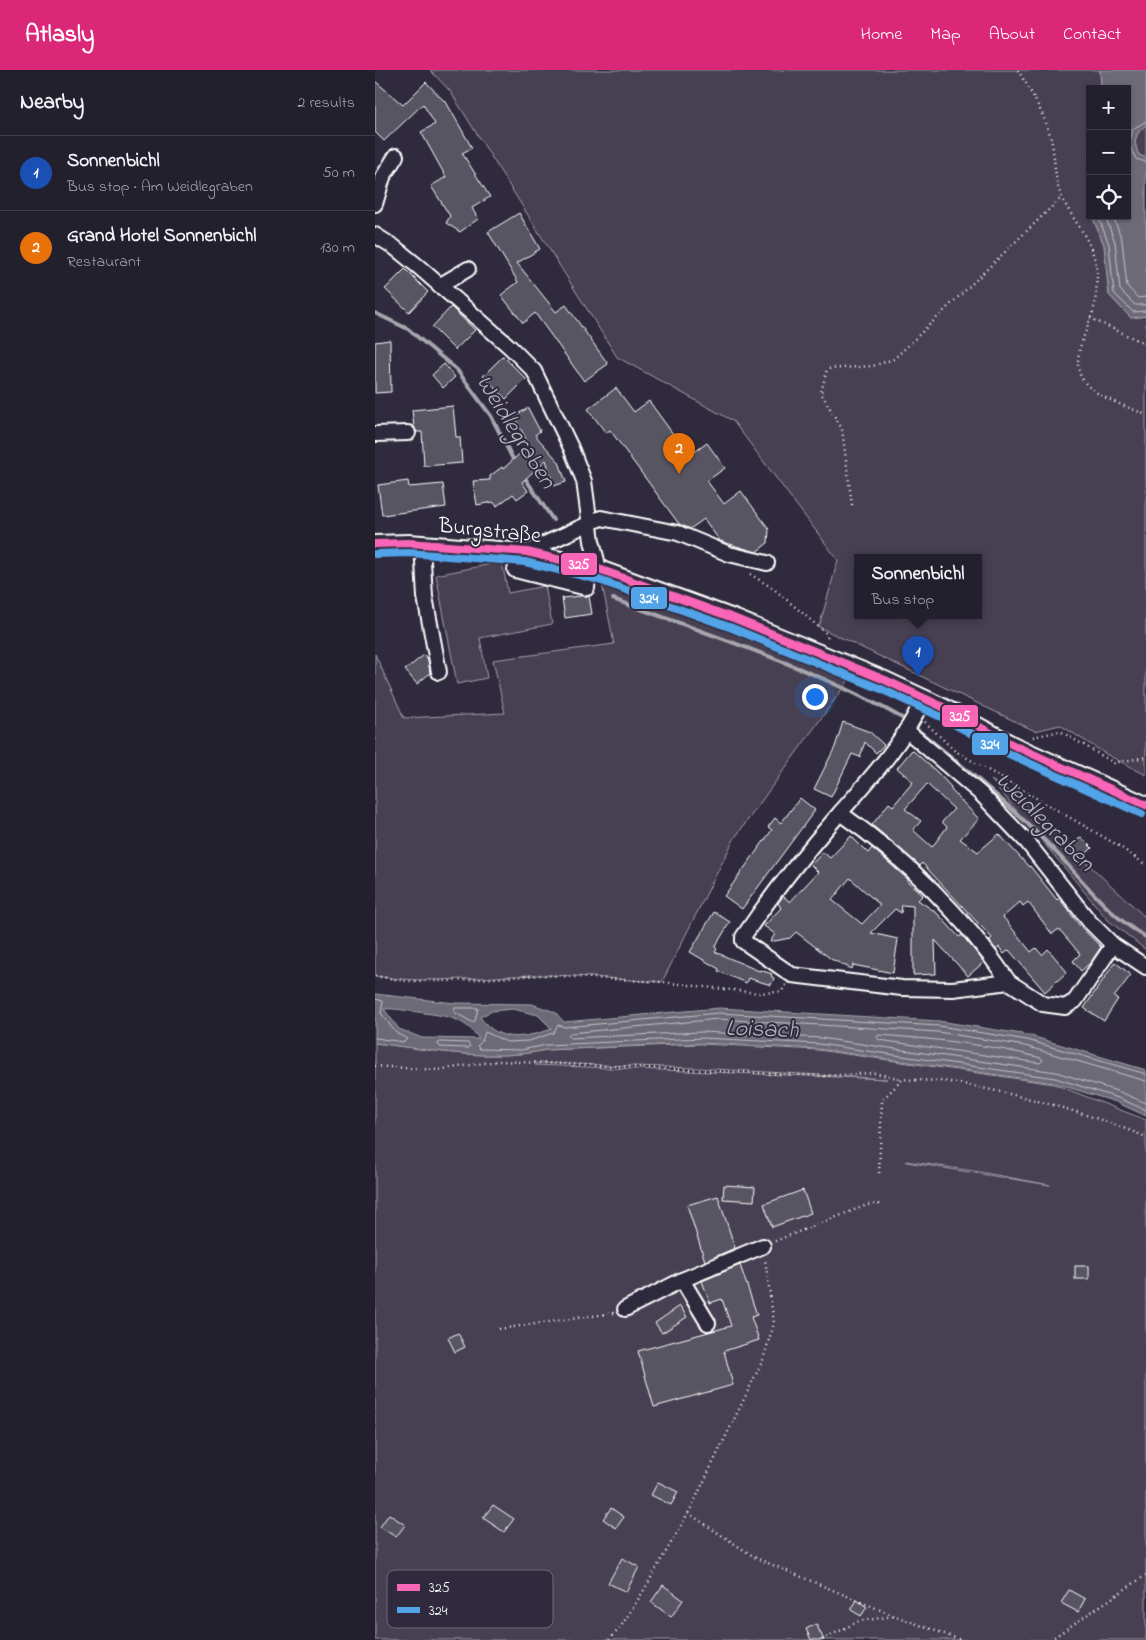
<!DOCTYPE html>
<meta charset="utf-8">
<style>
body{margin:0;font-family:"Indie Flower",sans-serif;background:#2f2d3a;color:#f1f3f6}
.controls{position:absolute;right:15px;top:15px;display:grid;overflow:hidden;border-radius:0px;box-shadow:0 1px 4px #0004}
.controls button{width:45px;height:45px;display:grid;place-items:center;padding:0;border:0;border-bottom:1px solid #403e4a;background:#23202e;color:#f1f3f6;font:25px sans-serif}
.you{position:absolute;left:439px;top:626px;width:18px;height:18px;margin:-12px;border:4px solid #fff;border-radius:50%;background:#1a73e8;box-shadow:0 0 0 8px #1a73e833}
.badge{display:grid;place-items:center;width:32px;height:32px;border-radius:50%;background:#db2777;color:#fff;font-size:16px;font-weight:700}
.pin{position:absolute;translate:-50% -41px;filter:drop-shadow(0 1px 2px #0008)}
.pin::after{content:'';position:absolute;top:26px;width:18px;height:15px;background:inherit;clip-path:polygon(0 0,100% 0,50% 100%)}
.popup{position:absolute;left:479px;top:484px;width:128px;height:65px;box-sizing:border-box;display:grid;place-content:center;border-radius:0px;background:#23202e;filter:drop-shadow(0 1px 4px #0005);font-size:16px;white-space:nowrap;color:#a3a3aa}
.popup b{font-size:19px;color:#f1f3f6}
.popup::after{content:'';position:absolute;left:50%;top:100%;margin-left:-10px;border:10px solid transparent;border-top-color:#23202e}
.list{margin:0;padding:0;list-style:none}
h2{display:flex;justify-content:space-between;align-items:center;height:65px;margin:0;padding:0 20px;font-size:21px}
h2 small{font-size:16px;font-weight:400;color:#a3a3aa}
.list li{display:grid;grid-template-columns:32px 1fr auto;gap:15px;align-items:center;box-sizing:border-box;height:75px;padding:0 20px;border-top:1px solid #403e4a}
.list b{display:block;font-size:19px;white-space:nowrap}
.list p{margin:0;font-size:16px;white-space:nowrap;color:#a3a3aa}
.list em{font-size:16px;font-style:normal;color:#a3a3aa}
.icon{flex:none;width:28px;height:28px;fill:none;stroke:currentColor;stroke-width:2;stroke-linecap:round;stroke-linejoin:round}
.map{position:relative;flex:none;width:771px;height:1570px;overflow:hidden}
header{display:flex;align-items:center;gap:30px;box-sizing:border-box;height:70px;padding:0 25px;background:#db2777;color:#fff}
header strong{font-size:24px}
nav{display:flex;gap:28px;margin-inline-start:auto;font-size:18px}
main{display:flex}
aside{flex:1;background:#23202e}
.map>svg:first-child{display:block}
.green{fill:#464152;stroke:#a2a0a8;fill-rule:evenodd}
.water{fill:#6d6a77;stroke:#a7a6ad;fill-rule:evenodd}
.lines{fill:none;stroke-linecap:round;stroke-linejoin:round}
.shore{stroke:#c5c3c9;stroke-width:1}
.stream{stroke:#a7a6ad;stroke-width:4}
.building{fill:#595564;stroke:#fff;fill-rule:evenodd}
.minor-casing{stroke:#fff;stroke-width:18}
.major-casing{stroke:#fff;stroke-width:20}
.path{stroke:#fff;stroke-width:2.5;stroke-dasharray:1 4;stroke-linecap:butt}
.minor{stroke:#2f2a3d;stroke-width:14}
.major{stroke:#2f2a3d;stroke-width:16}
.bus-1-casing{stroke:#2f2a3d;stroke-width:11}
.bus-2-casing{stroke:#2f2a3d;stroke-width:11}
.bus-1{stroke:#fa66b7;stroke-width:8}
.bus-2{stroke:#53a3e8;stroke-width:8}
.labels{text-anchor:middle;stroke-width:4;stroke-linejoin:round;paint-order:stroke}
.street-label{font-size:22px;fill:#fff;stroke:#2f2a3d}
.water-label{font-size:24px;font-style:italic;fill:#b6b4bb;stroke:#2f2a3d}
.key{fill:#2f2a3d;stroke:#6d6a77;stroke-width:1}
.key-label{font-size:14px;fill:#fff}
.line-badge{stroke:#2f2a3d;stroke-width:2}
.badge-label{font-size:14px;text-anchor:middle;font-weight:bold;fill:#fff}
</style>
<header>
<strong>Atlasly</strong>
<nav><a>Home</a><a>Map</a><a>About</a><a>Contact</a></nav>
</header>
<main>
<aside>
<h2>Nearby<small>2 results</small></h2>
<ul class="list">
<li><span class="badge" style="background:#1a4fb4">1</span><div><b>Sonnenbichl</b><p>Bus stop · Am Weidlegraben</p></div><em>50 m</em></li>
<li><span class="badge" style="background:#e8710a">2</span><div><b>Grand Hotel Sonnenbichl</b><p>Restaurant</p></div><em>130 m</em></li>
</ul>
</aside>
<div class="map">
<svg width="771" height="1570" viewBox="0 0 771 1570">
<rect width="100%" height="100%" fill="#2f2a3d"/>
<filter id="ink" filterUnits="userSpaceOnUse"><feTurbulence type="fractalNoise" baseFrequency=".02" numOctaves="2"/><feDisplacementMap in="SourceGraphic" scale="10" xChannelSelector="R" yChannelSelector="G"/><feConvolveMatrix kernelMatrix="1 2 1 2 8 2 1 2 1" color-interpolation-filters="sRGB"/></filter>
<g filter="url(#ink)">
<g class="green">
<path d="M55 0H725L726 19H715V146H717L729 175 734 225 756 248 771 246V705L731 684 685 655 660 661 444 557 463 490 358 351 242 287 75 21ZM483 488H603V546H483Z"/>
<path d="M771 55V88L764 85C758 72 759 65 771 55Z"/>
<polygon points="127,492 133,523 170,516 177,554 105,568 112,608 82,614 61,505"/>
<path d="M224 499 456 587 476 607 359 769 287 912C246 910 205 905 164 905 109 906 55 915 0 906V584L29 648 130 643 118 590 239 574Z"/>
<polygon points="616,710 657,735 712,793 771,848 771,880 733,850"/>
<path d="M0 973C56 980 115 992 171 980L326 974 443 980 679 1014 771 1050V1570H0ZM162 993 322 998 512 1009 160 995ZM531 1091 605 1102 675 1115 531 1092Z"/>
</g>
<g class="water">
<path d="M725 0H771V55C759 65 758 72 764 85L771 88V246L756 248 734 225 729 175 717 146H752V19H726Z"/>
<path d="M0 924 80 933 157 934 180 942 189 952 344 938 564 951 653 965 771 1000V1046L741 1032 679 1013 443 979 327 973 171 980C115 992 56 980 0 973ZM9 939C20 938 32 941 43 942 68 946 89 946 104 969L47 968 24 959ZM138 939 163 945 177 959C148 968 125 974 105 947L117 941Z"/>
</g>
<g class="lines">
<g class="shore">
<polyline points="771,51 758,59 754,75 761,89 771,92"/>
<polyline points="723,146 734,174 739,223 758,242 771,241"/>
<polyline points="730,146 740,172 745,220 760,235 771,235"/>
<polyline points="738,146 747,170 752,216 763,228 771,227"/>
<polyline points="0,929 8,931 6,943 21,963 32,969 29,972 0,968"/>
<polygon points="80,938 103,938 100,951 97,952 79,942"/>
<path d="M504 965C559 969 613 974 666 988L668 990 665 993 504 970 502 967Z"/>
<polygon points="66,972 93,973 95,976 93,978 65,977 63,974"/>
<polyline points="771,1004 652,970 564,956 344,943 190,957 183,955 178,963 154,971 132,972 110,962 107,971 102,976 105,979 146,980 171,975 327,968 444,974 680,1008 743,1028 771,1040"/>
<polyline points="771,1011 650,976 563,962 344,949 195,963 193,965 195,968 327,962 445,968 681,1002 745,1022 771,1033"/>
</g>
<g class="stream">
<polyline points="0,243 33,259 82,300 116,346 140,393"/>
<polyline points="148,405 178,450"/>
<path d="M238 529C336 565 436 597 527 648"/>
<path d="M544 661C587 695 628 729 667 768 702 801 728 843 771 867"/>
</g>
</g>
<g class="building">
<polygon points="0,11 28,35 51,12 69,31 70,30 97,78 87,83 115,127 97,138 103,149 85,162 71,153 75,146 56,116 71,107 46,62 60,54 48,34 9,71 0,62"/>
<polygon points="144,143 165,179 142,193 181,242 191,235 233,294 209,311 160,243 148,253 126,225 143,212 113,162"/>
<polygon points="30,199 53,222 34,242 10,219"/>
<polygon points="76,237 100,260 80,280 57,257"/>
<polygon points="15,270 16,322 0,323 0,272"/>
<polygon points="128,286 151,309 131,329 108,306"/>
<polygon points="69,294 80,307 68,318 57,305"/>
<polygon points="241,318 259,342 274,331 314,386 332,373 350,398 332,411 349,434 366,421 394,459 393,473 381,482 345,471 329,449 315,459 304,454 235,360 231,363 213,339"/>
<polygon points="78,336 81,367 85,367 87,393 49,396 47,362 42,362 39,357 37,340"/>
<polygon points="153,338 165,361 160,365 184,392 191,412 179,416 171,390 147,412 153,421 142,429 138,424 122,436 118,432 102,435 98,411 115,410 115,406 127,397 128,399 152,377 149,374 152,371 139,346"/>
<polygon points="33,411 34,417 68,414 71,437 7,445 3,415"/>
<polygon points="206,526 214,526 217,544 190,548 187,528"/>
<polygon points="49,585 53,589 55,603 42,614 30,600"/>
<polygon points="468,652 495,662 509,675 501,683 490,672 485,687 477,684 456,727 439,719 460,677"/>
<path d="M537 680 562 702 576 717V720L604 749 585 769 603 782 624 764 654 797 655 796 682 830 684 828 705 856 726 877 716 892 706 901 698 891 705 884 684 859 677 864 653 832 648 836 645 832 628 847 656 882 661 878 667 885 673 879 692 902 670 922 634 880 629 884 624 877 621 880 614 871 617 868 547 793 545 796 497 755 514 733 518 736 538 712 522 698ZM552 714 579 739 567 752 572 757 557 777 538 760 546 751 530 739Z"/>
<polygon points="425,728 440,740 367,839 349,826 397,760 393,757 400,748 406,753"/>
<path d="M476 766 493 783 497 778 529 806 533 809 532 811 548 825 543 830 562 843 584 867 587 865 609 892 593 906 560 870 561 904 538 905V836L527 835 526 843 520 839 496 863 523 869 518 903 478 895 477 899 456 889 421 862 415 868 395 872 400 864 389 856 406 838 403 833 408 826 415 832 443 802 436 795 448 782 455 788ZM475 808 505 835 487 854 457 830Z"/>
<polygon points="706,767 717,778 708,787 696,776"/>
<polygon points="339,842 355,852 340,877 342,879 340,882 384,901 385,900 397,904 396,906 399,908 396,915 373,908 371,913 343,901 344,899 315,882"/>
<polygon points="740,892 756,905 739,927 743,929 729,951 709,938"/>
<polygon points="349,1115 380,1117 379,1131 348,1129"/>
<polygon points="428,1120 436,1143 397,1157 389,1134"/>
<polygon points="343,1126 360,1178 330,1191 312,1135"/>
<polygon points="365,1195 382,1245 376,1247 384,1270 349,1281 358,1315 279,1337 263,1281 356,1256 347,1229 335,1233 327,1211"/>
<rect x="700" y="1196" width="14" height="13"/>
<polygon points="305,1236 312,1247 287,1263 280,1253"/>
<polygon points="83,1263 90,1277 80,1282 73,1268"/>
<polygon points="283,1412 303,1422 296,1435 276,1425"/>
<polygon points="118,1435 139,1449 129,1462 108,1448"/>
<polygon points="236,1438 249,1447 241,1458 228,1449"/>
<polygon points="14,1444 30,1455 21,1467 5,1457"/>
<polygon points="247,1488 264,1497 251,1522 233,1513"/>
<polygon points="288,1515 308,1530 296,1547 276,1532"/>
<polygon points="694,1520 710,1529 703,1542 686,1533"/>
<polygon points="482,1530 492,1537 486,1546 476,1540"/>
<polygon points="441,1554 449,1570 436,1570 431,1559"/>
</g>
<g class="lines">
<defs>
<g id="minor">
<polyline points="0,134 8,107 21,86"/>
<polyline points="0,165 19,177 45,198 135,277 159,301 196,378 209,411 217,471 224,499"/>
<polyline points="64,216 93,199"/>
<polyline points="0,364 33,363"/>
<polyline points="47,474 50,527 64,602"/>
<polyline points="152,482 226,448 303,463 354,484 392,493"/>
<polyline points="140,500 212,518 214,496"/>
<path d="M548 628C532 669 493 711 464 744 429 784 397 824 368 867V871L417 905 527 918 578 919 634 912 668 934 690 937 700 931 738 875"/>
<polyline points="531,660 606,724 652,772 714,851 738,875 771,897"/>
<path d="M465 743C531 789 588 845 634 912"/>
<polyline points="250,1239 307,1210"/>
<polyline points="333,1253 307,1210 388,1176"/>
</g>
<polyline id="major" points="0,474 34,473 152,482 224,499 361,549 510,610 568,637 638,675 771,735"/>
</defs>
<use href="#minor" class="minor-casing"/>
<use href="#major" class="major-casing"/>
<g class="path">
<path d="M643 0C655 21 668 41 675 65 681 85 678 109 687 128 700 154 720 173 722 203 722 212 721 224 720 233 716 257 693 287 708 310 720 328 753 336 771 345"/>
<polyline points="715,248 771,274"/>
<polyline points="477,435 467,359 446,323 452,299 498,296 519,289 687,127"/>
<polyline points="375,504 399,519 452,564 453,571"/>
<polyline points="550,652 580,681 744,776 771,795"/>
<polyline points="658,667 685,661 739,693 771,687"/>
<polyline points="0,906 31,911 77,911 166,905 287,912 383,923 406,922 411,915"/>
<polyline points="0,996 62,1000 123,991 449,1006 499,1003 528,1009"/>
<path d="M504 1103 507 1030 528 1009C546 1011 565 1010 582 1013 646 1025 711 1042 771 1067"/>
<polyline points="400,1171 492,1135 505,1134"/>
<polyline points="124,1259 239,1243"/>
<polyline points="313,1443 381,1488 520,1546"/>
<polyline points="234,1570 245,1558 269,1520 316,1438 388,1290 399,1253 390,1189"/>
<polyline points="447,1570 484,1551 520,1546 586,1570"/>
<polyline points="675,1570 771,1505"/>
</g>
<use href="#minor" class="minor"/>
<use href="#major" class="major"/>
<defs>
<polyline id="bus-1" points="0,474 34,473 152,482 224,499 361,549 510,610 568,637 638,675 771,735"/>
<polyline id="bus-2" points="0,484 34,483 150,492 221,509 357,558 506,619 564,646 634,684 767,744"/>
</defs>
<use href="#bus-1" class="bus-1-casing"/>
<use href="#bus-2" class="bus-2-casing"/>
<use href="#bus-1" class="bus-1"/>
<use href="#bus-2" class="bus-2"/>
</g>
</g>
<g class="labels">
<g class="street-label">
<text transform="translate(115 459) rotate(6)" y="8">Burgstraße</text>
</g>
<g class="water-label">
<text transform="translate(142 361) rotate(58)" y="8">Weidlegraben</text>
<text transform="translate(671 751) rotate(45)" y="8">Weidlegraben</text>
<text transform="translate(387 958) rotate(2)" y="8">Loisach</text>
</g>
</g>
<rect x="12" y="1500" width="166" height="58" rx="8" class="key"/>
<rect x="22" y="1514" width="23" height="7" fill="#fa66b7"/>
<rect x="22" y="1537" width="23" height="6" fill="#53a3e8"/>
<g class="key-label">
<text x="54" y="1522">325</text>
<text x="54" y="1545">324</text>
</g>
<g class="line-badge">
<rect x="185" y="482" width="38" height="24" rx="5" fill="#fa66b7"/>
<rect x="255" y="516" width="38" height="24" rx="5" fill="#53a3e8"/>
<rect x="566" y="634" width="38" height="24" rx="5" fill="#fa66b7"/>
<rect x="596" y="662" width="38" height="24" rx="5" fill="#53a3e8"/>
</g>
<g class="badge-label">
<text x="204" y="499">325</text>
<text x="274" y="533">324</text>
<text x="585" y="651">325</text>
<text x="615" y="679">324</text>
</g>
</svg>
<div class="controls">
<button>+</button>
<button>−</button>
<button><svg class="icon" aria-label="locate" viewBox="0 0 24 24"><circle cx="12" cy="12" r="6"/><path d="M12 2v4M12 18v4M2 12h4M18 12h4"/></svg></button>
</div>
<div class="you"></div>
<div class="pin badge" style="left:543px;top:607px;background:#1a4fb4">1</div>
<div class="popup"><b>Sonnenbichl</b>Bus stop</div>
<div class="pin badge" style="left:304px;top:404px;background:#e8710a">2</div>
</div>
</main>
